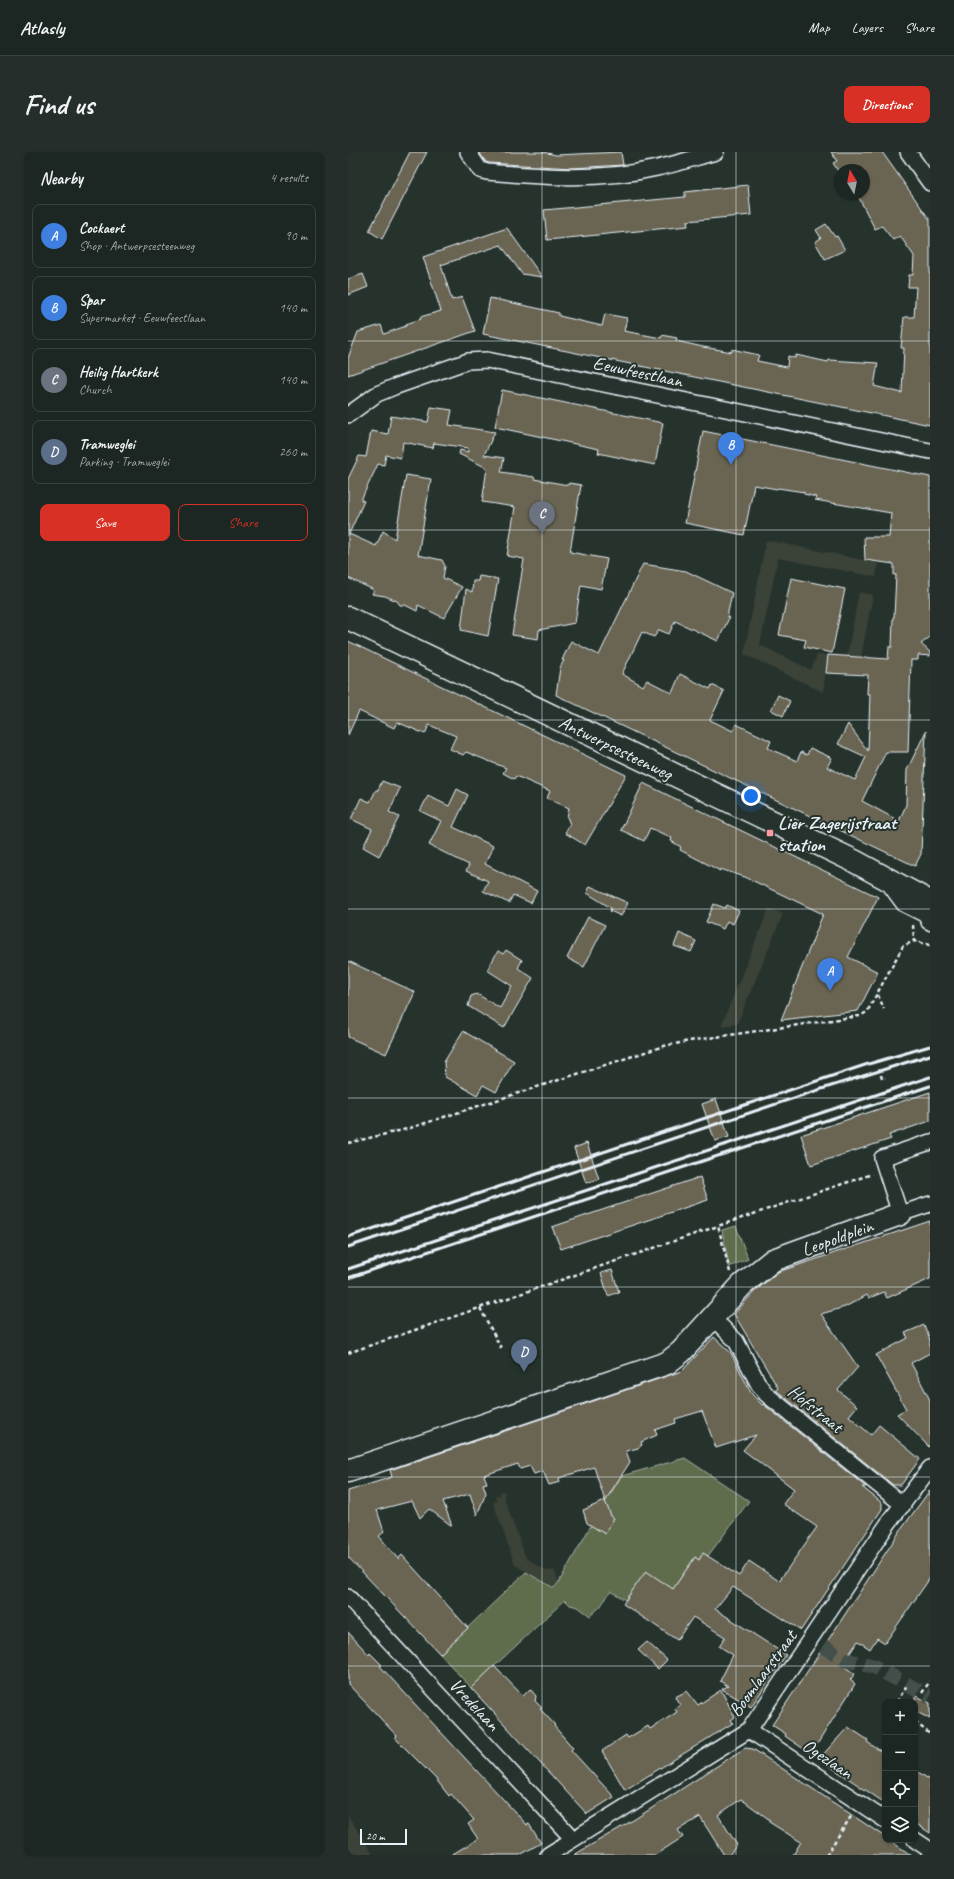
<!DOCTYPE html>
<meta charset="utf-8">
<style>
body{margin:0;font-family:Caveat,sans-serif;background:#252e2a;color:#f1f3f6}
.controls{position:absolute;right:12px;bottom:12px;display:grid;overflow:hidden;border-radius:8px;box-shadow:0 1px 3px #0004}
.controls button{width:36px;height:36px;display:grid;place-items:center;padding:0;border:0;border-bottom:1px solid #3a4340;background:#1c2622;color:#f1f3f6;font:20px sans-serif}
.compass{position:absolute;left:486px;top:12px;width:36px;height:36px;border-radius:50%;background:#1c2622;box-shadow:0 1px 3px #0004;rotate:350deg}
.scale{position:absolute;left:12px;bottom:10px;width:47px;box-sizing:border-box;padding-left:4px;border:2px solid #e8f1f8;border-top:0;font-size:11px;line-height:14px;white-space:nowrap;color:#e8f1f8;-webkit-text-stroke:3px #26332d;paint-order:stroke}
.you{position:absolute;left:403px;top:644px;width:14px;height:14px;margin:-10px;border:3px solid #fff;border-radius:50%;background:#1a73e8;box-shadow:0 0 0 6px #1a73e833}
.badge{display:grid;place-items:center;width:26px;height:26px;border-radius:50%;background:#d93025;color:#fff;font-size:13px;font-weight:700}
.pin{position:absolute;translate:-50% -33px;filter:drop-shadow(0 1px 2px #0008)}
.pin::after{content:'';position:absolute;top:21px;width:14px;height:12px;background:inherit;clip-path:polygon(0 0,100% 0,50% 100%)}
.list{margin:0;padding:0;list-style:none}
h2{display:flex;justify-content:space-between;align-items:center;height:52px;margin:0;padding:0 16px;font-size:17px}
h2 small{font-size:13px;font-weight:400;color:#a0a5a5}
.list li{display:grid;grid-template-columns:26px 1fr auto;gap:12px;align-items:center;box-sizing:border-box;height:64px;margin:0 8px 8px;padding:0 8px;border:1px solid #3a4340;border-radius:8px}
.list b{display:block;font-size:15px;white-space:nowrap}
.list p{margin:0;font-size:13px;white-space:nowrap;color:#a0a5a5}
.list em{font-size:13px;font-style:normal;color:#a0a5a5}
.actions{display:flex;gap:8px;padding:12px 16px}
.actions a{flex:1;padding:9px 0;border:1px solid #d93025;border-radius:8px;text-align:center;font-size:14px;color:#d93025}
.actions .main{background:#d93025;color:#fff}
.icon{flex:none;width:22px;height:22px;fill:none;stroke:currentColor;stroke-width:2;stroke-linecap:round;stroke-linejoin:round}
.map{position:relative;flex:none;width:582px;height:1703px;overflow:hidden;border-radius:8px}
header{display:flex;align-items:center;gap:24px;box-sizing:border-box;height:56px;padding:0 20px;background:#1c2622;border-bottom:1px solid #3a4340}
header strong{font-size:19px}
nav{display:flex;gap:22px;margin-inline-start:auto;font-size:14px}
.intro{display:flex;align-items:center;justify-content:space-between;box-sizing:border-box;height:96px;padding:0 24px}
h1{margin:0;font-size:28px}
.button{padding:10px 18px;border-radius:8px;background:#d93025;color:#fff;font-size:14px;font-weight:700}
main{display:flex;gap:24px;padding:0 24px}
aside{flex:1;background:#1c2622;border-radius:8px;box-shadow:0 1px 3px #0004}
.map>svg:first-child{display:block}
.built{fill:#3b4238}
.green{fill:#5f6d4e;stroke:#a4afa3}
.building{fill:#6b6553;stroke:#e8f1f8}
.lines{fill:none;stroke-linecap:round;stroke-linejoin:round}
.street-tunnel{stroke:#43504b;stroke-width:15;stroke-dasharray:15 8;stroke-linecap:butt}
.lane-casing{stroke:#e8f1f8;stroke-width:11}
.street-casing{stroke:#e8f1f8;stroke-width:18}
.secondary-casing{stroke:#e8f1f8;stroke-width:25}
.path{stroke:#e8f1f8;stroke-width:2.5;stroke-dasharray:4 3;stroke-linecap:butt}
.lane{stroke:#26332d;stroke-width:8}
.street{stroke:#26332d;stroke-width:15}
.secondary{stroke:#26332d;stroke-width:22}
.rail{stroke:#e8f1f8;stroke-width:3}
.grid{fill:none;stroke:#e8f1f8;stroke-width:1;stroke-opacity:0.55}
.poi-dot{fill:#ff9aa2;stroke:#26332d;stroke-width:1.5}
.labels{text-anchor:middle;stroke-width:4;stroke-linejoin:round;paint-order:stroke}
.street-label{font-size:19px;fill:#e8f1f8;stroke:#26332d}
.poi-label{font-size:19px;font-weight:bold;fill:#e8f1f8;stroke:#26332d;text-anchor:start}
</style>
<header>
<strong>Atlasly</strong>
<nav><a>Map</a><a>Layers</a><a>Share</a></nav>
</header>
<div class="intro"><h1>Find us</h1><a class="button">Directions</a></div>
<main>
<aside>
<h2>Nearby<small>4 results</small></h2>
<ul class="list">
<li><span class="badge" style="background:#3f7fe0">A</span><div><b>Cockaert</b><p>Shop · Antwerpsesteenweg</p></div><em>90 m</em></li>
<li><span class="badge" style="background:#3f7fe0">B</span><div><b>Spar</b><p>Supermarket · Eeuwfeestlaan</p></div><em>140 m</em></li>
<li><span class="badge" style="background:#6b7280">C</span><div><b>Heilig Hartkerk</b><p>Church</p></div><em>140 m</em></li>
<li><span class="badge" style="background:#5c6f8a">D</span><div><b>Tramweglei</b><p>Parking · Tramweglei</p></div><em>260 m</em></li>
</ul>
<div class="actions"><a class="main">Save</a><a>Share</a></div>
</aside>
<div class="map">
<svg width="582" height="1703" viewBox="0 0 582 1703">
<rect width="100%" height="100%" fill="#26332d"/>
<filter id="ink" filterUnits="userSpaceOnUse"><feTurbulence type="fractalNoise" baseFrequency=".025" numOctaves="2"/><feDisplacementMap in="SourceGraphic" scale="8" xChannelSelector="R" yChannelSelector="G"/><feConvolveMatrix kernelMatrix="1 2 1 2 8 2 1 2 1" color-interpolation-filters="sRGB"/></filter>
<g filter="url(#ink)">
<g class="built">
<polygon points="418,388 530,411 528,425 430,406 412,493 463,518 469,503 480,503 475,540 396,502"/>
<polygon points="511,440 525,443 513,505 499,504"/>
<polygon points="421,756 435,762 389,872 373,874"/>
<polygon points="153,1339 157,1340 156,1346 178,1406 199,1419 206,1418 211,1430 206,1436 167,1413 145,1350 149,1349 147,1344 152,1343"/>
<polygon points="0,1664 17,1690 25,1703 0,1703"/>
</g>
<g class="green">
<polygon points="388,1074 400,1107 381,1115 374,1078"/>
<polygon points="337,1306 401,1349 360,1404 355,1401 351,1408 347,1405 325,1437 283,1440 277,1448 263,1439 252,1455 242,1464 230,1455 222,1453 217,1448 123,1536 92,1502 178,1420 206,1436 211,1430 241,1377 271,1328 270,1325"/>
</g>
<g class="building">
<polygon points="62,0 79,0 34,87 21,79"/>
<polygon points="131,0 195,0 208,3 273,0 275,13 224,16 141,11 138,10"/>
<polygon points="483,0 534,0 582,68 582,273 135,182 142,146 211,161 211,164 254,174 257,162 279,166 276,179 313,186 314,183 329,186 328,189 355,195 384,200 384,197 397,200 411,203 409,209 439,215 440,204 447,206 448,203 480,210 481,208 530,211 526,234 554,241 556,196 553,196 556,165 566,165 568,135 560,135 561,123 565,123 566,104 552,84 545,88 534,74 527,77 509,42 516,42 516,18 492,18 492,22 485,11 489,9"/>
<polygon points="400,33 403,63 339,69 340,74 199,88 196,58 337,45 337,40"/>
<polygon points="478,72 487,85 489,84 497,98 477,107 467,90 473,86 468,78"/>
<polygon points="159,76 194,125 174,122 153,93 93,113 104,148 114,145 127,179 0,223 0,206 10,180 33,173 36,182 58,174 58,172 73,167 72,165 93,159 75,105"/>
<polygon points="15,122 20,135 0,143 0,127"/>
<polygon points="154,238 315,271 307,313 250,301 251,297 147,275"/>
<polygon points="83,255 104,258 101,273 147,280 136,303 156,306 153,320 186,325 186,327 220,333 221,331 233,333 222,400 259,407 253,437 233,433 227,471 191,478 190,487 164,483 176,407 159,404 167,355 134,350 139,316 111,302 112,298 120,300 120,296 86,291 85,296 55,290 53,306 38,303 36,313 30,312 13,348 16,349 1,382 28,394 35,379 47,387 58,323 83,327 70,403 94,408 97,414 95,426 114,435 96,466 70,453 69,459 57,453 52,453 49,449 37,444 24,442 26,438 0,426 0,327 11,304 18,305 23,279 40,282 43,264 80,270"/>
<polygon points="355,279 582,325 582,485 573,492 582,500 582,504 570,503 570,508 563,508 560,600 538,600 514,649 551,669 558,653 559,618 578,579 573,702 567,714 208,543 212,516 216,508 214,508 223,489 251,503 295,412 338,419 384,441 379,465 381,466 370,489 327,469 321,482 311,478 306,485 294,480 274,522 295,534 299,528 324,541 332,522 362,537 364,533 376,539 362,568 385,579 388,572 423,589 420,596 449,609 453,600 459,603 462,596 484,606 479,615 507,628 518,605 490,592 500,572 520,599 522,542 519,542 520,523 478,521 480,503 540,507 541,495 544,495 545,465 546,465 548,423 546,423 546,412 517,408 516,385 541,385 543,361 467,348 468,345 456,342 456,340 430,336 429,337 406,333 396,383 337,371"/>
<polygon points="131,424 150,427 140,484 113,478 118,437 124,440 125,429 130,429"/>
<polygon points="443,426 497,437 484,501 456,495 458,488 431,483"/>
<polygon points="0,489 278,623 237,693 217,681 222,672 219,665 221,656 199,646 202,639 168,624 166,627 155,621 158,616 118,600 115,603 102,597 108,584 81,573 77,582 49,570 46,576 11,559 0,583"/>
<polygon points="430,543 442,549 435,564 423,558"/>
<polygon points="34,629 52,636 41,660 51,665 31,704 15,695 24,677 3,667 13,646 22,650 28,638 30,638"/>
<polygon points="295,631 530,745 500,805 530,820 510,859 433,868 475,762 397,725 372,717 372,719 363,714 332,698 333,695 323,689 324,686 302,676 296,689 273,678"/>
<polygon points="109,637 120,643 105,675 145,694 137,712 189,739 183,751 165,743 161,751 135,739 140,729 118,719 121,713 81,693 93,669 72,659 80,644 101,654"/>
<polygon points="242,734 280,751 273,764 262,759 263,756 239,741"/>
<polygon points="366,752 377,756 379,753 391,759 385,772 379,769 375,777 358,770"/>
<polygon points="240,765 257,773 236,815 219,806"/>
<polygon points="331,781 348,789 343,800 326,794"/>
<polygon points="158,798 174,808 170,816 185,826 156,876 120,854 123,844 129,842 152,856 164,834 139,818 150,799 155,802"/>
<polygon points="0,809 67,840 38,902 0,885"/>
<polygon points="115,879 166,909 148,940 135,933 129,943 97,925 96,910"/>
<polygon points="582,940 582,969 541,983 543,987 463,1013 453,983"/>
<polygon points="368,947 381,985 367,989 354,952"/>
<polygon points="239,991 251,1027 238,1031 226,996"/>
<polygon points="352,1025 360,1048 213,1097 204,1075"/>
<polygon points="582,1069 582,1127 539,1146 536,1140 521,1146 519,1143 497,1155 473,1162 510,1215 490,1238 509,1254 501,1264 523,1283 531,1273 572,1307 553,1333 545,1333 428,1238 430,1236 386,1162 407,1139 430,1120"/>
<polygon points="264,1118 271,1140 260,1144 253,1121"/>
<polygon points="576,1173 582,1188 582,1201 563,1211 582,1248 582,1296 549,1262 558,1257 528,1203 560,1186 557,1181"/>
<polygon points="366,1185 383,1201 403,1241 414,1253 415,1252 518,1335 514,1335 534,1351 534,1357 453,1478 385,1435 367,1457 438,1503 403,1555 374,1537 380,1534 372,1529 385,1503 371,1494 377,1485 345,1465 329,1488 275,1452 298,1419 325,1437 347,1405 351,1408 355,1401 391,1424 401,1409 431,1429 469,1375 435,1352 446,1337 395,1298 408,1283 368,1296 354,1259 327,1267 328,1271 307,1278 309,1283 293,1290 294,1293 290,1296 278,1299 282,1310 257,1349 263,1364 266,1366 257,1382 239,1371 235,1358 257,1349 246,1315 211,1326 212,1330 201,1333 195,1319 186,1322 182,1314 172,1317 170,1312 136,1323 139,1331 135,1332 138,1341 129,1363 122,1342 95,1349 104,1374 81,1357 72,1366 64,1349 29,1358 36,1380 31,1384 50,1407 54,1403 120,1476 92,1502 0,1405 0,1339 44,1325 42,1318 334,1219"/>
<polygon points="582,1338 582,1426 537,1491 529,1486 522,1497 510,1489 494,1513 507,1522 502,1528 507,1532 463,1602 437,1584 438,1582 424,1573 552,1379"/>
<polygon points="0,1480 21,1503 22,1501 34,1513 32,1514 65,1550 179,1673 181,1672 193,1691 172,1703 103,1703 130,1687 120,1672 126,1668 103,1642 101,1644 87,1626 47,1586 49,1584 0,1532"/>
<polygon points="299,1490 319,1508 310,1517 290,1498"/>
<polygon points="146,1514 175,1544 182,1537 188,1544 187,1549 194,1556 192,1557 207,1573 206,1574 225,1596 223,1598 266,1645 239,1662 123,1536"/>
<polygon points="373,1538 387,1565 383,1568 385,1571 277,1638 254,1599 278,1583 280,1586 300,1574 302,1577 323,1564 329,1560 327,1557 332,1553 327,1545 339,1539 350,1553"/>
<polygon points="567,1543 582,1551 582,1567 567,1559"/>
<polygon points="500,1575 520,1588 519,1590 537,1602 537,1651 471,1607"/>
<polygon points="397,1596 405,1597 537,1685 537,1688 541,1688 563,1703 445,1703 453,1690 421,1670 422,1668 393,1647 370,1663 389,1693 381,1703 376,1703 352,1665 330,1678 335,1685 307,1703 226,1703 287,1667"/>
<polygon points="567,1618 582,1628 582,1681 567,1671"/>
</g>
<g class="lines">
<polyline class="street-tunnel" points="475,1494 497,1508 525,1514 582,1545"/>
<defs>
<polyline id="lane" points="575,762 578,772 582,774"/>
<g id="street">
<path d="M120 0 132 18 139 20C195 25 254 29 309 16 329 12 349 5 368 0"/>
<polyline points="560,0 582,31"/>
<polyline points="0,263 29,242 46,235 120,209 139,208 582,299"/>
<polyline points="539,729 556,752 582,765"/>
<polyline points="582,990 534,1006 552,1062 582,1052"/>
<polyline points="374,1175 388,1189 411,1233 419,1243 555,1353"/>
<polyline points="0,1445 225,1687"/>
<polyline points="401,1578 537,1668"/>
<polyline points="567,1688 582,1698"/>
<polyline points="200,1703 401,1578 539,1373 582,1316"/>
</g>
<g id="secondary">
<polyline points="0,466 506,709 582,750"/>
<polyline points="0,1319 319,1211 333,1200 394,1133 425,1108 552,1062"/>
</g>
</defs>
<use href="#lane" class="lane-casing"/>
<use href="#street" class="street-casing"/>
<use href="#secondary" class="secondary-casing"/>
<g class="path">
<polyline points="565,773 566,789"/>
<polyline points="530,843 536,857"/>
<polyline points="533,923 534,927 537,926"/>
<polyline points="0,991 59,977 316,894 347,888 512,864 519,860 555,794 566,789 582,793"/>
<polyline points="382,1120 370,1074 524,1022"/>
<polyline points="132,1156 153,1196"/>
<polyline points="0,1201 370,1074"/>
<polyline points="574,1541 582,1529"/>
<polyline points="549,1550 559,1533"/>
<polyline points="567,1570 582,1582"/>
<polyline points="478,1703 504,1663"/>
</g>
<use href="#lane" class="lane"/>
<use href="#street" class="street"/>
<use href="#secondary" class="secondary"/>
<g class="rail">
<polyline points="0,1085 517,913 582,894"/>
<polyline points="0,1095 461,941 582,903"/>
<polyline points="0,1117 582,925"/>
<polyline points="0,1126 582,934"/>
</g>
</g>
</g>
<path class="grid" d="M194 0V1703M388 0V1703M0 189H582M0 378H582M0 568H582M0 757H582M0 946H582M0 1135H582M0 1325H582M0 1514H582"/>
<rect class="poi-dot" x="418" y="677" width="8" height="8" rx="2"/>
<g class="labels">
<g class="street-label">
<text transform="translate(290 219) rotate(12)" y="7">Eeuwfeestlaan</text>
<text transform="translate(268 595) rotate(26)" y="7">Antwerpsesteenweg</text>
<text transform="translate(489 1085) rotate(-20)" y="7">Leopoldplein</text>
<text transform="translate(468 1256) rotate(39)" y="7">Hofstraat</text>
<text transform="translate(414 1521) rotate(-54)" y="7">Boomlaarstraat</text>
<text transform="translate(127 1552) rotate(47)" y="7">Vredelaan</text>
<text transform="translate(480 1606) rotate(34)" y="7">Ogezlaan</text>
</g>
<g class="poi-label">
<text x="430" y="677">Lier Zagerijstraat<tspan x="430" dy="22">station</tspan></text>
</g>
</g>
</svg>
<div class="controls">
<button>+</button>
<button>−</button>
<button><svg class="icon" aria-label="locate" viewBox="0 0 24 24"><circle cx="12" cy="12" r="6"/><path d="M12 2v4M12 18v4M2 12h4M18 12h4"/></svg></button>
<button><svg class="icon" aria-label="layers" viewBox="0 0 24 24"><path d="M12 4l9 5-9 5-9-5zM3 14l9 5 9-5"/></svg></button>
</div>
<svg class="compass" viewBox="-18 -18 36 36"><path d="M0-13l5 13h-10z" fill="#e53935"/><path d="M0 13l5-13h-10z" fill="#a0a5a5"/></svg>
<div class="scale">20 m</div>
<div class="you"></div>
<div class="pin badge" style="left:482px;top:839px;background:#3f7fe0">A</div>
<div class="pin badge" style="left:383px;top:313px;background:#3f7fe0">B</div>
<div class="pin badge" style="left:194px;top:382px;background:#6b7280">C</div>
<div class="pin badge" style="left:176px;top:1220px;background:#5c6f8a">D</div>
</div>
</main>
